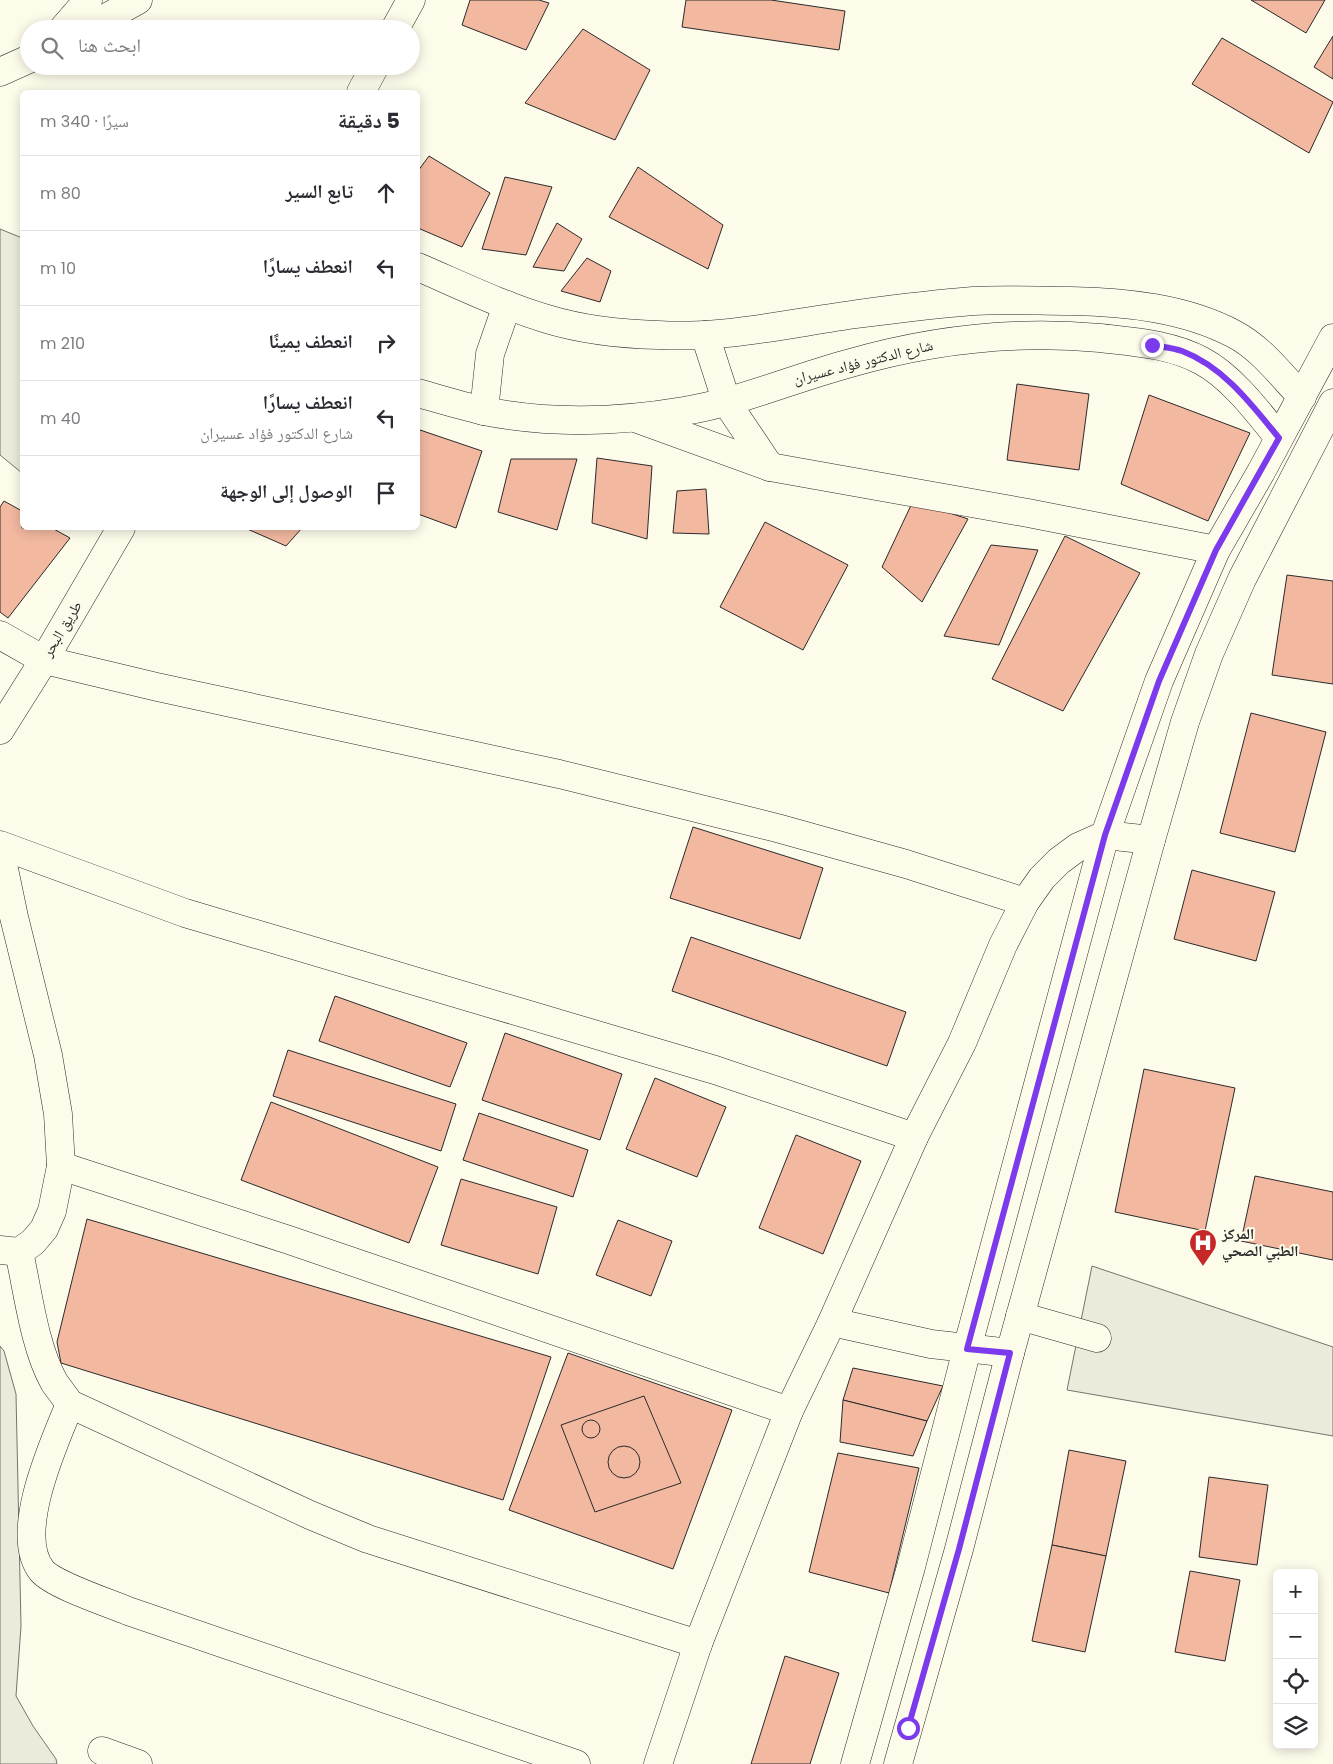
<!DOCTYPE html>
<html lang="ar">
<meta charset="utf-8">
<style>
body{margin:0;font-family:Poppins,"Noto Naskh Arabic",sans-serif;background:#f2f2f3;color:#2b2b33;direction:rtl}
.controls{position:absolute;right:15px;bottom:15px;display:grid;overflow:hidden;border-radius:8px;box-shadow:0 2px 12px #0003}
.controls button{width:45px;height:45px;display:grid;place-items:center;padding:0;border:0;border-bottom:1px solid #e1e1e2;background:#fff;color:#2b2b33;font:25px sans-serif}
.stop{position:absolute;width:15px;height:15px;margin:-11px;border:4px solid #7c3aed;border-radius:50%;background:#fff}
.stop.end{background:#7c3aed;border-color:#fff;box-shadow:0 1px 5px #0008}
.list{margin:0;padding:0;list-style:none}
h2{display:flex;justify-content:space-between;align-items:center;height:65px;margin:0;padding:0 20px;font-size:21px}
h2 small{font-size:16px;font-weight:400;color:#7c7c81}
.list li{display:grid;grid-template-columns:32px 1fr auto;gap:15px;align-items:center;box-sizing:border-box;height:75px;padding:0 20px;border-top:1px solid #e1e1e2}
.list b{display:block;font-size:19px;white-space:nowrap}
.list p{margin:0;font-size:16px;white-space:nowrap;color:#7c7c81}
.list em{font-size:16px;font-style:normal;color:#7c7c81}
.icon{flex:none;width:28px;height:28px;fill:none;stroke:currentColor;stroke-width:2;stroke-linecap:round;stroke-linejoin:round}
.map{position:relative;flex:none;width:1333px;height:1764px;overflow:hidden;direction:ltr}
.search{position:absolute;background:#fff;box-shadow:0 2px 12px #0003;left:20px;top:20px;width:400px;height:55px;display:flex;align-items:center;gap:12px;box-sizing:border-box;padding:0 18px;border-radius:28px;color:#7c7c81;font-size:19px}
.panel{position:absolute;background:#fff;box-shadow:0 2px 12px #0003;left:20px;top:90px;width:400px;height:440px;border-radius:8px;direction:rtl}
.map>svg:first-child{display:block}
.green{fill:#ecebdb;stroke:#74746e}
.parking{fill:#eceadb;stroke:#74746e}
.building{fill:#f2b8a0;stroke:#2b2b2b}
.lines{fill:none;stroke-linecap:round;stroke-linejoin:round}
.minor-casing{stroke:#2b2b2b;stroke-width:29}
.major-casing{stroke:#2b2b2b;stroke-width:29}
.highway-casing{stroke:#2b2b2b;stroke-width:29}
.minor{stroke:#fdfbea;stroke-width:28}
.major{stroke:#fdfbea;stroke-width:28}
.highway{stroke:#fdfbea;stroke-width:28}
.route{stroke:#7c3aed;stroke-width:6}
.labels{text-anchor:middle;stroke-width:4;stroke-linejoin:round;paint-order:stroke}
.street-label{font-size:15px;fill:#2b2b2b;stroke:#fdfbea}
.poi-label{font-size:15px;font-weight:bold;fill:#2b2b2b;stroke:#fdfbea;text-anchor:start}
</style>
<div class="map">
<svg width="1333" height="1764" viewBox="0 0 1333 1764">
<rect width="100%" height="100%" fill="#fdfbea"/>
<g class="green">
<polygon points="0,229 22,238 22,473 0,455"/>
<polygon points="0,1346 4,1351 16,1394 21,1626 16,1696 33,1726 56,1759 57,1764 0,1764"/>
</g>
<polygon class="parking" points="1092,1266 1333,1347 1333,1436 1067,1390"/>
<g class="building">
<polygon points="470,0 539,0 549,3 526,50 462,25"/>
<polygon points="686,0 771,0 845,11 839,50 682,27"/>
<polygon points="1251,0 1325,0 1306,33"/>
<polygon points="583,29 650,70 615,140 525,103"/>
<polygon points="1333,36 1333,79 1314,67"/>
<polygon points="1222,38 1333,102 1309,153 1192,84"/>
<polygon points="429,156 490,193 462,247 418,228 418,171"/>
<polygon points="638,167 723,225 708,269 609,217"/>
<polygon points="505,177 552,187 526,255 482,249"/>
<polygon points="557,223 582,239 564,271 533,267"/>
<polygon points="587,258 611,271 600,302 561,291"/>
<polygon points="1017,384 1089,394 1079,470 1007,460"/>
<polygon points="1149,395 1250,433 1208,521 1121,484"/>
<polygon points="420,430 482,451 456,528 418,514 418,437"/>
<polygon points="597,458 652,466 647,539 592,523"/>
<polygon points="511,459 577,459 557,530 498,512"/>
<polygon points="706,489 709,534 673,533 677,491"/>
<polygon points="4,501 22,511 22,528 52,528 70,538 8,618 0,612 0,507"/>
<polygon points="913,501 968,519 922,602 882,567"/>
<polygon points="765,522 848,565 803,650 720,607"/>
<polygon points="245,528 302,528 286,546"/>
<polygon points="1065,536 1140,573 1063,711 992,679"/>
<polygon points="991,545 1038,550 999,645 944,636"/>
<polygon points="1287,575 1333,581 1333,684 1272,675"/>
<polygon points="1251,713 1326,732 1295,852 1220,833"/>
<polygon points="693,827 823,868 800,939 670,898"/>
<polygon points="1192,870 1275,892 1256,961 1174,939"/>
<polygon points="691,937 906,1012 887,1066 672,991"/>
<polygon points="335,996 467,1043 450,1087 319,1041"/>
<polygon points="505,1033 622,1074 600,1140 482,1100"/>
<polygon points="288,1050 456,1104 441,1151 273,1096"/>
<polygon points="1144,1069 1235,1088 1205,1231 1115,1212"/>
<polygon points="655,1078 726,1107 697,1177 626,1149"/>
<polygon points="271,1102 438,1167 409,1243 241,1180"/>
<polygon points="479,1113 588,1150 573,1197 463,1160"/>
<polygon points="796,1135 861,1161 823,1254 759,1228"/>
<polygon points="1255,1176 1333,1192 1333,1260 1241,1241"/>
<polygon points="461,1179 557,1207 538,1274 441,1245"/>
<polygon points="87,1219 551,1357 503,1500 61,1363 57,1342"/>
<polygon points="618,1220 672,1241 651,1296 596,1275"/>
<polygon points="568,1353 732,1410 673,1569 509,1510"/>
<polygon points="853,1368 943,1386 927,1421 843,1400"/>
<polygon points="644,1396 681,1483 595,1512 561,1425"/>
<polygon points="843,1400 927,1421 913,1456 840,1442"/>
<circle cx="591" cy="1429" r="9"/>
<circle cx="624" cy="1462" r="16"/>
<polygon points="1069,1450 1126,1461 1106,1556 1052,1545"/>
<polygon points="838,1453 919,1468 889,1593 809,1572"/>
<polygon points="1209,1477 1268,1485 1257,1565 1199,1557"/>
<polygon points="1052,1545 1106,1556 1085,1652 1032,1641"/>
<polygon points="1190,1571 1240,1580 1225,1661 1175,1652"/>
<polygon points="785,1656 839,1673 810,1764 751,1764"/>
</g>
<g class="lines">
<defs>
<g id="minor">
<polyline points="63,29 88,0"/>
<path d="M418 267C460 285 503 306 547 319 583 330 621 334 658 335 725 339 791 323 857 314 895 309 934 304 973 301 1005 299 1038 301 1071 301 1125 302 1185 308 1234 334 1261 348 1281 375 1302 397"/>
<polyline points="705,335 727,403 770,467"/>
<path d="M418 393C439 399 462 406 484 411 549 424 619 422 684 411 740 402 792 379 847 364 929 340 1014 330 1100 338 1134 342 1171 344 1202 361 1232 377 1258 412 1279 438"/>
<polyline points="484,411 490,354 507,305"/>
<polyline points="638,419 770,467 1028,513 1216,550"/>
<polyline points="0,635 44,660 157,687 559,774 777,828 906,864 1025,902"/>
<polyline points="0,845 185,913 715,1070 914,1137"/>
<polyline points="0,850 14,917 48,1055 58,1114 61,1166 52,1211 44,1229 33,1242 19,1252 0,1250"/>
<polyline points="61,1166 289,1240 789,1411"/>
<path d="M19 1252C28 1292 34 1346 54 1382 59 1389 65 1397 70 1404L310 1515 368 1539 698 1644"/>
<polyline points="1020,1316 1097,1338"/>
<polyline points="832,1322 931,1344 1010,1353"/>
<path d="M70 1404C54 1443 12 1534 42 1571 54 1585 109 1603 128 1611L576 1764"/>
<polyline points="102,1751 138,1764"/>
<polyline points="658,1764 698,1644 789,1411 832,1322 914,1137 962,1043 1003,945 1025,902 1042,878 1059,861 1078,847 1105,835 1151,840"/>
</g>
<g id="major">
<polyline points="855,1764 911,1567 967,1349 1105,835 1159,681 1216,550 1261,472 1333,338"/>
<polyline points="898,1764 959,1549 1010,1353 1151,840 1185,722 1209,654 1242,579 1333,403"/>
</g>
<g id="highway">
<polyline points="86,29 138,0"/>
<polyline points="395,29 411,0"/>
<polyline points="0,72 29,59"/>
<polyline points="361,92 375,66"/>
<polyline points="0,730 44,660 121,528"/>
</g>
</defs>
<use href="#minor" class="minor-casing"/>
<use href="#major" class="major-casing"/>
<use href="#highway" class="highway-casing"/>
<use href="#minor" class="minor"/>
<use href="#major" class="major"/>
<use href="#highway" class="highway"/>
</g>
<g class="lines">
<path class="route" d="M908 1728 959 1549 1010 1353 967 1349 1105 835 1159 681 1216 550 1279 438C1252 405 1224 367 1182 351 1173 348 1162 347 1152 345"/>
</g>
<defs>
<symbol id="hospital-pin" viewBox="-11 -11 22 30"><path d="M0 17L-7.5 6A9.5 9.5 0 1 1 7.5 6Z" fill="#c62828" stroke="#fdfbea"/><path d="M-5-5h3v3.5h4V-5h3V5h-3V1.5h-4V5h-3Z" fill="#fff"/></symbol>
</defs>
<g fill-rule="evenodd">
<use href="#hospital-pin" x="1187" y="1227" width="32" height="43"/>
</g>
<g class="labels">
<g class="street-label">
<text transform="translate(863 362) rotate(-14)" y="5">شارع الدكتور فؤاد عسيران</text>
<text transform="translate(62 629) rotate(-59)" y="5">طريق البحر</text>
</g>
<g class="poi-label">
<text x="1222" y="1239">المركز<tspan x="1222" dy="17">الطبي الصحي</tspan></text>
</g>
</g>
</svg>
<div class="controls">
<button>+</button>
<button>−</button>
<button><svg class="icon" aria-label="locate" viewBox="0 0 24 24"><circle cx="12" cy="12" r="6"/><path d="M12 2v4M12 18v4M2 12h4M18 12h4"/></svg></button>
<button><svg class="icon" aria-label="layers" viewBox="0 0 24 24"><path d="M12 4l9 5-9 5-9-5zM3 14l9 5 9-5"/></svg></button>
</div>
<div class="stop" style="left:908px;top:1728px"></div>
<div class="stop end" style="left:1152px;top:345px"></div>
<div class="search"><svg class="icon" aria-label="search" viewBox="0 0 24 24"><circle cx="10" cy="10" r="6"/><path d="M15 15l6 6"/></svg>ابحث هنا</div>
<section class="panel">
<h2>5 دقيقة<small>سيرًا · 340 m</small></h2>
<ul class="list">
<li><svg class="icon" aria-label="ahead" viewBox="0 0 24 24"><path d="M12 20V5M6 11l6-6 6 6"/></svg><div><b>تابع السير</b></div><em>80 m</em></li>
<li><svg class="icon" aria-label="left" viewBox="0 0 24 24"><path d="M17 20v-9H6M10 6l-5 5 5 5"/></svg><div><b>انعطف يسارًا</b></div><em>10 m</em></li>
<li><svg class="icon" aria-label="right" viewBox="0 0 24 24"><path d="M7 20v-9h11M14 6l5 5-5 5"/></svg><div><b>انعطف يمينًا</b></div><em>210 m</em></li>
<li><svg class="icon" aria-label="left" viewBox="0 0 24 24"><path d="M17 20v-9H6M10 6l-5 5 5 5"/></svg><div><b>انعطف يسارًا</b><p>شارع الدكتور فؤاد عسيران</p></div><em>40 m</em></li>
<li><svg class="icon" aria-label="arrive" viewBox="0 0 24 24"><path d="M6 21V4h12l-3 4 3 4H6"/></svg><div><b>الوصول إلى الوجهة</b></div></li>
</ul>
</section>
</div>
